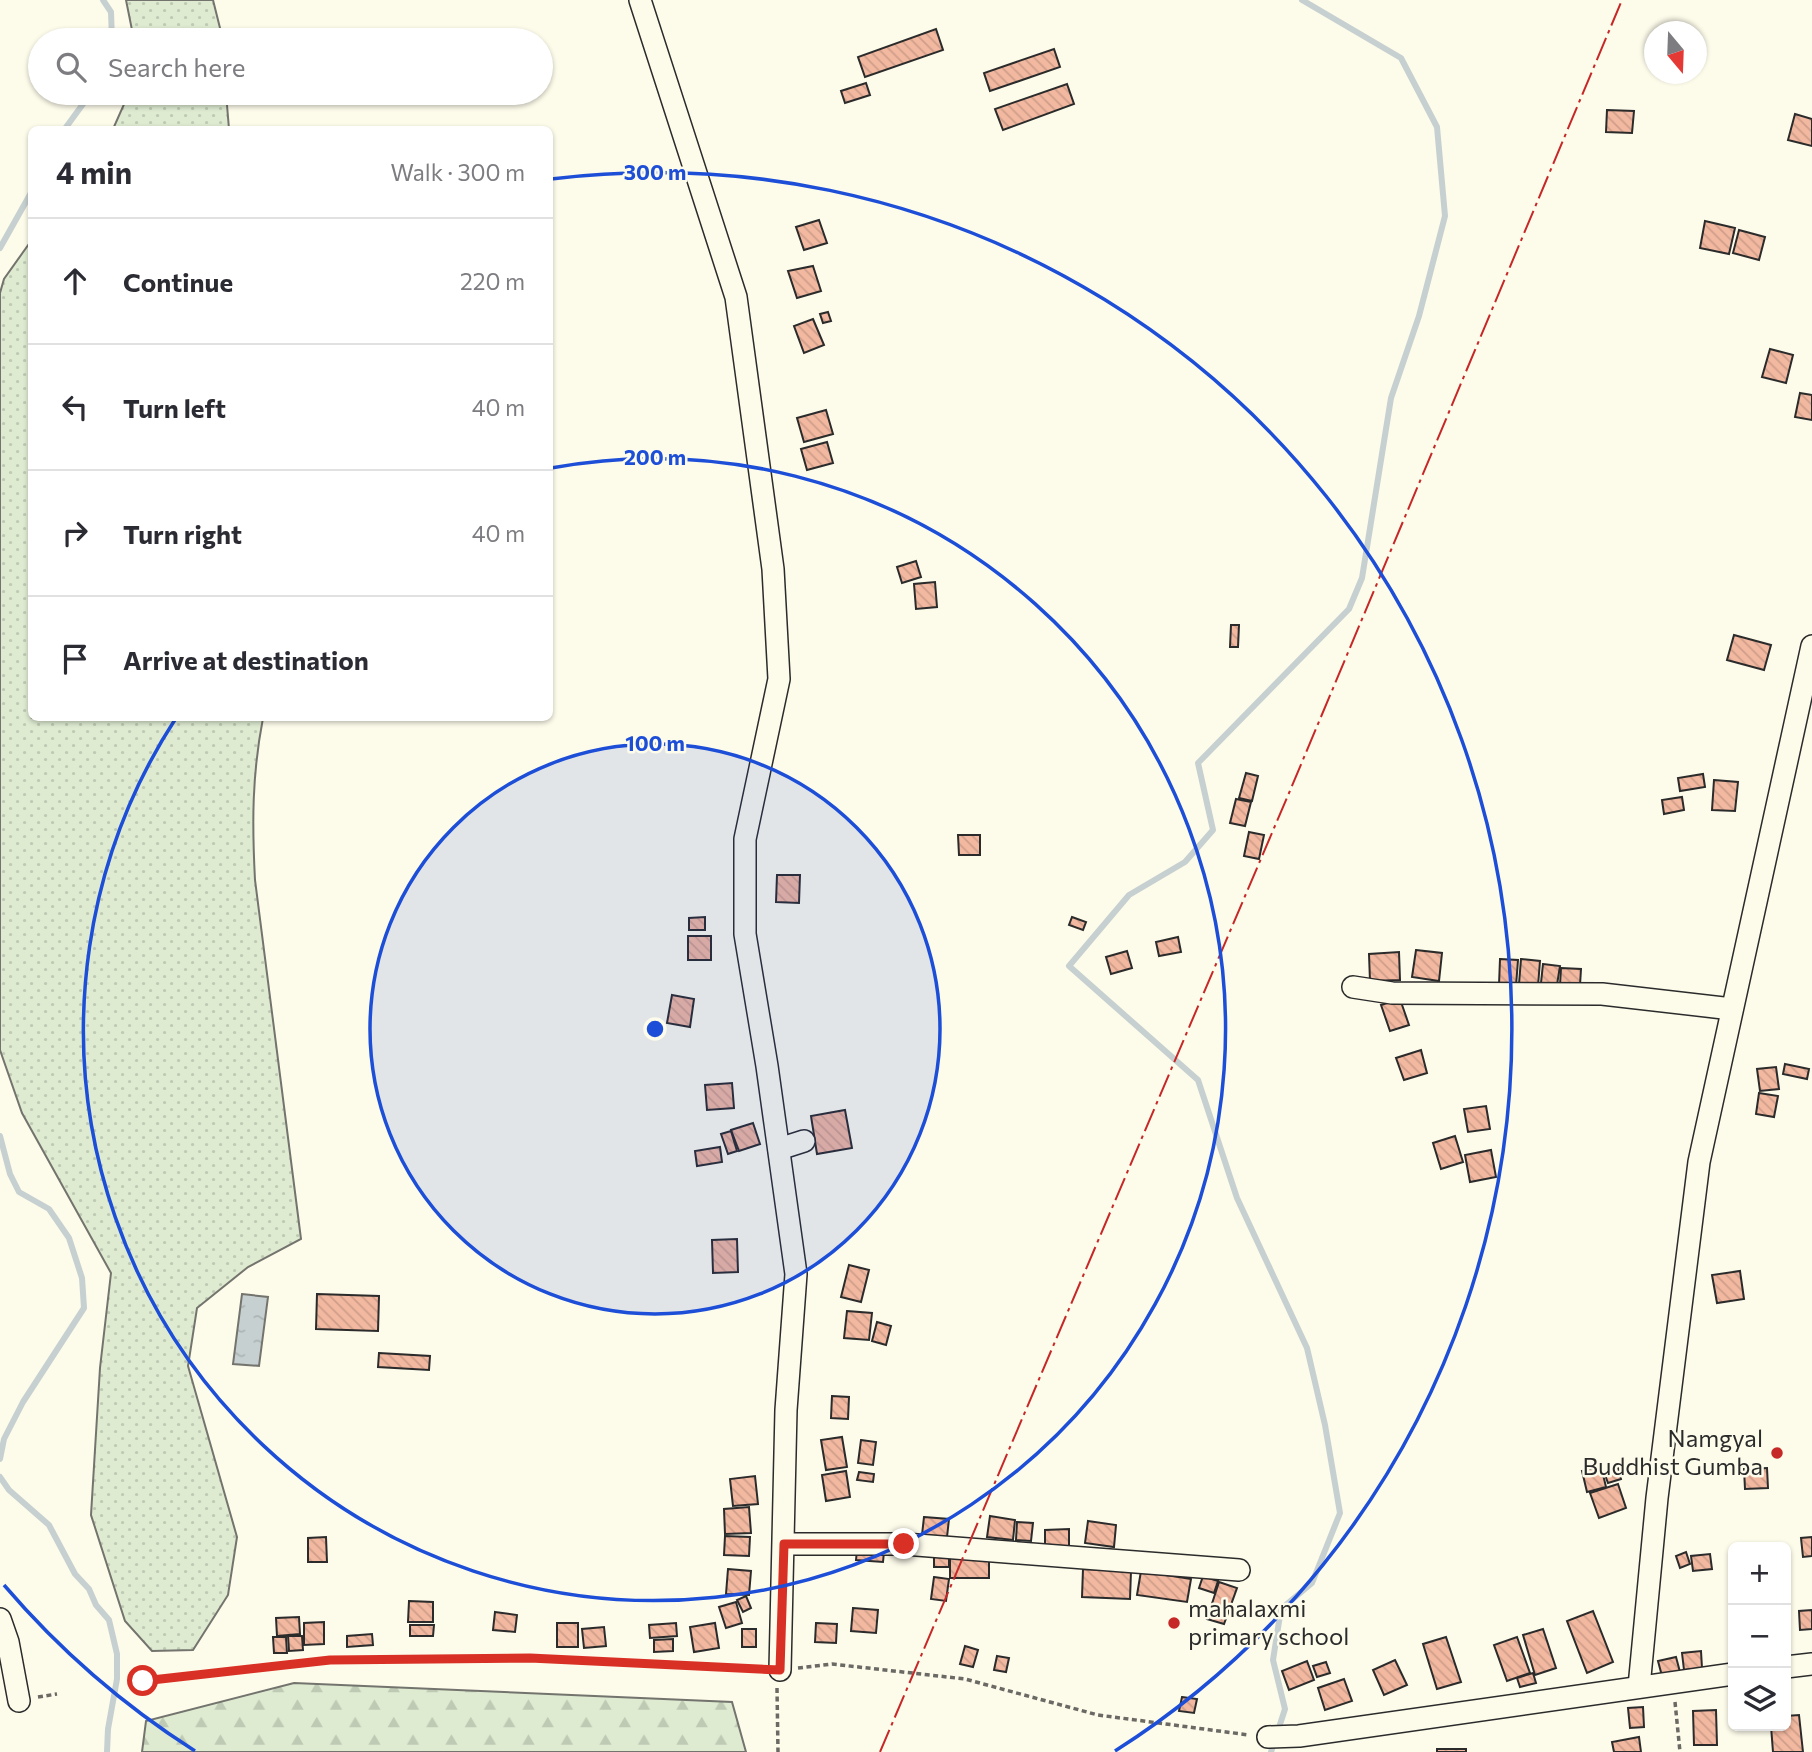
<!DOCTYPE html>
<meta charset="utf-8">
<style>
body{margin:0;font-family:Commissioner,sans-serif;background:#f2f2f3;color:#2b2b33}
.controls{position:absolute;right:21px;bottom:21px;display:grid;overflow:hidden;border-radius:10px;box-shadow:0 2px 5px #0004}
.controls button{width:63px;height:63px;display:grid;place-items:center;padding:0;border:0;border-bottom:2px solid #e1e1e2;background:#fff;color:#2b2b33;font:35px sans-serif}
.compass{position:absolute;left:1644px;top:21px;width:63px;height:63px;border-radius:50%;background:#fff;box-shadow:0 2px 5px #0004;rotate:161deg}
.stop{position:absolute;width:21px;height:21px;margin:-16px;border:5px solid #d93025;border-radius:50%;background:#fff}
.stop.end{background:#d93025;border-color:#fff;box-shadow:0 2px 7px #0008}
.list{margin:0;padding:0;list-style:none}
h2{display:flex;justify-content:space-between;align-items:center;height:91px;margin:0;padding:0 28px;font-size:30px}
h2 small{font-size:23px;font-weight:400;color:#7c7c81}
.list li{display:grid;grid-template-columns:46px 1fr auto;gap:21px;align-items:center;box-sizing:border-box;height:126px;padding:0 28px;border-top:2px solid #e1e1e2}
.list b{display:block;font-size:26px;white-space:nowrap}
.list em{font-size:23px;font-style:normal;color:#7c7c81}
.icon{flex:none;width:38px;height:38px;fill:none;stroke:currentColor;stroke-width:2;stroke-linecap:round;stroke-linejoin:round}
.map{position:relative;flex:none;width:1812px;height:1752px;overflow:hidden}
.search{position:absolute;background:#fff;box-shadow:0 2px 5px #0004;left:28px;top:28px;width:525px;height:77px;display:flex;align-items:center;gap:18px;box-sizing:border-box;padding:0 24px;border-radius:38px;color:#7c7c81;font-size:26px}
.panel{position:absolute;background:#fff;box-shadow:0 2px 5px #0004;left:28px;top:126px;width:525px;height:595px;border-radius:10px}
.map>svg:first-child{display:block}
.grass{fill:url(#grass-dots);stroke:#74746e;stroke-width:2}
.forest{fill:url(#forest-firs);stroke:#74746e;stroke-width:2}
.water{fill:url(#water-ripples);stroke:#74746e;stroke-width:2}
.lines{fill:none;stroke-linecap:round;stroke-linejoin:round}
.stream{stroke:#c7d0d0;stroke-width:6}
.building{fill:url(#building-back-hatch);stroke:#2b2b2b;stroke-width:2}
.minor-casing{stroke:#2b2b2b;stroke-width:24}
.path{stroke:#6a6964;stroke-width:3.5;stroke-dasharray:5 3.5;stroke-linecap:butt}
.minor{stroke:#fdfbea;stroke-width:21}
.power{stroke:#c62828;stroke-width:2;stroke-dasharray:24 5 3.5 5;stroke-linecap:butt}
.route{stroke:#d93025;stroke-width:9}
.ring{fill:none;stroke:#1d4ed8;stroke-width:3.5}
.poi-dot{fill:#c62828;stroke:#fdfbea;stroke-width:2.5}
.labels{text-anchor:middle;stroke-width:5;stroke-linejoin:round;paint-order:stroke}
.poi-label{font-size:24px;fill:#2b2b2b;stroke:#fdfbea;text-anchor:end}
.centre{fill:#1d4ed8;stroke:#fdfbea;stroke-width:3.5}
.ring-label{font-size:21px;text-anchor:middle;font-weight:bold;fill:#1d4ed8;stroke:#fdfbea;stroke-width:5;stroke-linejoin:round;paint-order:stroke}
</style>
<div class="map">
<svg width="1812" height="1752" viewBox="0 0 1812 1752">
<defs>
<pattern id="grass-dots" width="8" height="8" patternUnits="userSpaceOnUse" patternTransform="scale(1.75)"><rect width="8" height="8" fill="#deebd1"/><path d="M2 2h.1M6 6h.1" fill="none" stroke="#bfcab4" stroke-width="1.8" stroke-linecap="round"/></pattern>
<pattern id="forest-firs" width="22" height="20" patternUnits="userSpaceOnUse" patternTransform="scale(1.75)"><rect width="22" height="20" fill="#deebd1"/><path d="M5 1l3.5 6h-7zM16 11l3.5 6h-7z" fill="#bfcab4"/></pattern>
<pattern id="water-ripples" width="26" height="14" patternUnits="userSpaceOnUse" patternTransform="scale(1.75)"><rect width="26" height="14" fill="#c7d0d0"/><path d="M2 4q2-2 4 0t4 0M15 11q2-2 4 0t4 0" fill="none" stroke="#abb3b3"/></pattern>
<pattern id="building-back-hatch" width="6" height="6" patternUnits="userSpaceOnUse" patternTransform="scale(1.75)"><rect width="6" height="6" fill="#f2b8a0"/><path d="M-1 5l2 2M0 0l6 6M5-1l2 2" fill="none" stroke="#d09e8a"/></pattern>
</defs>
<rect width="100%" height="100%" fill="#fdfbea"/>
<g class="grass">
<polygon points="126,0 213,0 223,40 134,40"/>
<polygon points="129,93 226,93 229,129 113,129"/>
<path d="M31 241 32 718H263C252 775 252 823 255 880L301 1239 248 1267 197 1308 188 1366 237 1537 228 1595 193 1650 152 1651 125 1621 91 1515 100 1368 111 1273 22 1113 0 1050V293L4 279Z"/>
</g>
<polygon class="forest" points="294,1683 732,1702 746,1752 142,1752 146,1721"/>
<polygon class="water" points="242,1294 268,1297 259,1366 233,1364"/>
<g class="lines">
<g class="stream">
<polyline points="103,0 111,12 112,40"/>
<polyline points="64,130 91,93"/>
<polyline points="0,248 32,191"/>
<polyline points="0,1136 10,1174 19,1192 49,1209 69,1238 82,1278 84,1308 23,1402 4,1439 0,1459"/>
<polyline points="0,1477 9,1490 49,1525 75,1574 89,1589 96,1605 109,1620 117,1654 117,1679 108,1729 107,1752"/>
<polyline points="1271,1752 1285,1709 1273,1660 1281,1609 1312,1583 1340,1513 1325,1425 1307,1348 1237,1198 1198,1080 1069,966 1129,895 1185,862 1213,830 1198,763 1349,609 1362,578 1391,398 1419,316 1445,216 1437,127 1401,58 1302,0"/>
</g>
</g>
<g class="building">
<polygon points="936,29 943,50 865,77 858,57"/>
<polygon points="1054,49 1060,67 990,91 984,73"/>
<polygon points="866,83 870,95 845,103 841,91"/>
<polygon points="1067,84 1074,104 1003,130 995,109"/>
<polygon points="1607,110 1634,111 1632,133 1606,132"/>
<polygon points="1795,114 1812,119 1812,146 1788,140"/>
<polygon points="819,220 827,243 804,250 796,227"/>
<polygon points="1705,221 1735,228 1729,254 1700,248"/>
<polygon points="1739,230 1765,237 1759,260 1733,253"/>
<polygon points="813,266 821,291 797,298 788,271"/>
<polygon points="828,312 831,321 823,323 820,314"/>
<polygon points="813,319 824,345 804,353 794,326"/>
<polygon points="1770,349 1793,355 1786,383 1762,377"/>
<polygon points="1800,393 1812,395 1812,420 1795,417"/>
<polygon points="826,410 833,434 804,442 797,418"/>
<polygon points="827,442 833,463 807,470 801,449"/>
<polygon points="916,561 921,577 902,583 897,567"/>
<polygon points="935,582 937,607 916,609 914,584"/>
<polygon points="1231,625 1239,625 1238,647 1230,647"/>
<polygon points="1734,635 1771,645 1764,670 1727,660"/>
<polygon points="1246,773 1258,776 1252,801 1239,798"/>
<polygon points="1703,774 1705,787 1680,791 1678,778"/>
<polygon points="1714,780 1738,782 1735,811 1712,810"/>
<polygon points="1682,797 1684,810 1664,814 1662,800"/>
<polygon points="1236,799 1251,802 1245,826 1230,823"/>
<polygon points="1249,832 1264,835 1259,859 1244,856"/>
<polygon points="958,835 980,835 980,855 959,855"/>
<polygon points="777,875 800,875 799,903 776,902"/>
<polygon points="705,917 705,930 689,930 689,918"/>
<polygon points="1072,917 1086,922 1083,930 1069,925"/>
<rect x="688" y="936" width="23" height="24"/>
<polygon points="1178,937 1181,952 1159,956 1156,942"/>
<polygon points="1416,950 1442,953 1439,981 1412,977"/>
<polygon points="1127,951 1132,968 1111,974 1106,957"/>
<polygon points="1399,952 1400,980 1370,981 1369,954"/>
<polygon points="1500,959 1518,960 1516,986 1499,985"/>
<polygon points="1521,959 1540,961 1538,986 1519,984"/>
<polygon points="1543,964 1560,966 1557,985 1541,983"/>
<polygon points="1561,968 1581,969 1580,985 1560,985"/>
<polygon points="672,995 694,999 690,1027 667,1023"/>
<polygon points="1400,999 1409,1025 1390,1031 1381,1005"/>
<polygon points="1421,1050 1427,1073 1404,1080 1396,1058"/>
<polygon points="1785,1064 1809,1069 1807,1079 1783,1074"/>
<polygon points="1776,1067 1779,1089 1760,1091 1757,1069"/>
<polygon points="732,1083 734,1108 707,1110 705,1085"/>
<polygon points="1759,1093 1778,1096 1774,1117 1756,1114"/>
<polygon points="1486,1106 1490,1129 1468,1132 1464,1109"/>
<polygon points="845,1110 852,1148 817,1154 811,1116"/>
<polygon points="753,1123 760,1144 739,1151 731,1130"/>
<polygon points="731,1131 737,1151 728,1154 721,1134"/>
<polygon points="1455,1136 1463,1162 1441,1169 1433,1143"/>
<polygon points="720,1147 722,1162 697,1166 695,1151"/>
<polygon points="1491,1150 1496,1177 1470,1182 1465,1155"/>
<polygon points="737,1239 738,1272 713,1273 712,1240"/>
<polygon points="849,1265 869,1270 861,1302 841,1297"/>
<polygon points="1740,1271 1744,1299 1717,1303 1712,1275"/>
<polygon points="317,1294 379,1296 378,1331 316,1329"/>
<polygon points="847,1311 872,1313 869,1340 844,1338"/>
<polygon points="877,1322 891,1326 886,1345 872,1341"/>
<polygon points="379,1353 430,1356 429,1370 378,1367"/>
<polygon points="832,1396 849,1397 848,1419 831,1418"/>
<polygon points="842,1437 847,1467 826,1470 821,1440"/>
<polygon points="861,1440 876,1442 873,1465 858,1463"/>
<polygon points="1601,1466 1606,1487 1587,1492 1582,1471"/>
<polygon points="1618,1467 1621,1479 1608,1483 1604,1472"/>
<polygon points="1767,1468 1768,1488 1745,1489 1744,1469"/>
<polygon points="846,1471 850,1497 826,1501 822,1475"/>
<polygon points="859,1472 874,1474 873,1482 857,1480"/>
<polygon points="755,1476 758,1504 733,1506 730,1479"/>
<polygon points="1618,1484 1626,1508 1599,1518 1590,1493"/>
<polygon points="749,1507 751,1533 725,1534 724,1509"/>
<polygon points="990,1516 1015,1520 1013,1540 987,1537"/>
<polygon points="924,1517 949,1519 947,1537 922,1535"/>
<polygon points="1088,1521 1116,1525 1114,1547 1085,1543"/>
<polygon points="1017,1522 1033,1523 1031,1541 1016,1540"/>
<polygon points="1069,1529 1069,1547 1045,1547 1045,1530"/>
<polygon points="725,1536 750,1537 749,1556 724,1555"/>
<polygon points="326,1537 327,1562 308,1562 308,1538"/>
<polygon points="1812,1537 1812,1556 1803,1557 1801,1538"/>
<polygon points="857,1550 884,1552 883,1562 856,1560"/>
<polygon points="1686,1552 1690,1564 1680,1568 1676,1556"/>
<polygon points="1710,1554 1712,1569 1693,1571 1691,1556"/>
<polygon points="949,1555 949,1567 934,1567 934,1556"/>
<rect x="950" y="1557" width="39" height="21"/>
<polygon points="728,1569 751,1571 749,1595 726,1594"/>
<polygon points="1083,1569 1131,1571 1130,1599 1082,1597"/>
<polygon points="1141,1571 1191,1579 1187,1602 1137,1595"/>
<polygon points="1203,1576 1218,1581 1214,1593 1199,1588"/>
<polygon points="934,1577 949,1579 946,1601 931,1599"/>
<polygon points="1219,1582 1237,1588 1224,1624 1207,1619"/>
<polygon points="746,1596 751,1608 743,1612 737,1600"/>
<polygon points="409,1601 433,1602 433,1622 408,1622"/>
<polygon points="736,1602 742,1623 726,1628 719,1607"/>
<polygon points="853,1608 878,1610 876,1633 851,1631"/>
<polygon points="1812,1610 1812,1629 1800,1630 1799,1611"/>
<polygon points="1593,1611 1613,1662 1587,1673 1567,1621"/>
<polygon points="495,1612 517,1615 515,1632 493,1630"/>
<polygon points="299,1617 300,1634 277,1636 276,1618"/>
<polygon points="324,1622 324,1644 304,1645 304,1623"/>
<rect x="557" y="1623" width="21" height="24"/>
<polygon points="676,1623 677,1636 650,1638 649,1625"/>
<polygon points="715,1623 719,1648 694,1652 690,1627"/>
<polygon points="816,1623 837,1624 836,1643 815,1642"/>
<polygon points="410,1625 434,1625 433,1636 410,1636"/>
<polygon points="604,1627 606,1646 584,1648 582,1629"/>
<rect x="742" y="1629" width="14" height="18"/>
<polygon points="1543,1629 1556,1668 1535,1675 1523,1635"/>
<polygon points="372,1634 373,1645 347,1647 347,1636"/>
<polygon points="288,1636 302,1636 303,1650 289,1651"/>
<polygon points="273,1637 286,1637 287,1653 274,1653"/>
<polygon points="1446,1637 1461,1682 1437,1689 1423,1644"/>
<polygon points="1517,1637 1530,1673 1507,1681 1494,1645"/>
<polygon points="673,1639 673,1651 654,1652 654,1640"/>
<polygon points="965,1646 978,1650 973,1667 960,1664"/>
<polygon points="1701,1651 1702,1668 1684,1670 1682,1653"/>
<polygon points="997,1656 1009,1658 1006,1672 994,1670"/>
<polygon points="1676,1657 1680,1672 1662,1676 1658,1661"/>
<polygon points="1395,1660 1407,1685 1384,1695 1373,1670"/>
<polygon points="1307,1661 1314,1680 1289,1690 1282,1671"/>
<polygon points="1326,1662 1330,1673 1317,1677 1313,1666"/>
<polygon points="1533,1673 1536,1683 1520,1687 1517,1678"/>
<polygon points="1344,1679 1352,1701 1325,1710 1318,1688"/>
<polygon points="1182,1697 1197,1699 1194,1713 1179,1711"/>
<polygon points="1643,1707 1644,1727 1630,1728 1628,1708"/>
<polygon points="1716,1710 1717,1745 1694,1745 1693,1711"/>
<polygon points="1799,1715 1803,1752 1773,1752 1771,1726 1786,1726 1786,1716"/>
<polygon points="1639,1737 1641,1752 1614,1752 1612,1742"/>
<rect x="1437" y="1749" width="29" height="3"/>
</g>
<g class="lines">
<defs>
<g id="minor">
<polyline points="640,0 736,297 773,569 779,679 745,839 745,934 767,1066 796,1274 786,1410 780,1670"/>
<polyline points="1353,987 1392,993 1602,994 1732,1009"/>
<polyline points="779,1149 804,1141"/>
<polyline points="784,1544 904,1544 1239,1570"/>
<polyline points="0,1619 8,1642 19,1701"/>
<polyline points="1786,1667 1812,1664"/>
<polyline points="1639,1687 1657,1498 1699,1162 1812,646"/>
<polyline points="1268,1737 1299,1736 1733,1674"/>
</g>
</defs>
<use href="#minor" class="minor-casing"/>
<g class="path">
<polyline points="798,1668 832,1664 965,1679 1098,1715 1249,1735"/>
<polyline points="143,1681 330,1660 530,1658 761,1669"/>
<polyline points="777,1688 778,1752"/>
<polyline points="38,1697 57,1694"/>
<polyline points="1675,1702 1680,1752"/>
</g>
<use href="#minor" class="minor"/>
<polyline class="power" points="880,1752 1289,793 1622,0"/>
</g>
<g class="lines">
<polyline class="route" points="143,1681 330,1660 530,1658 780,1670 784,1544 904,1544"/>
</g>
<circle cx="655" cy="1029" r="285" fill="#1d4ed8" fill-opacity=".12"/>
<g class="ring">
<circle cx="655" cy="1029" r="285"/>
<path d="M551 468A571 571 0 1 1 176 718"/>
<path d="M195 1751A856 856 0 0 1 4 1585M551 179A856 856 0 0 1 1115 1751"/>
</g>
<g class="poi-dot">
<circle cx="1777" cy="1453" r="7"/>
<circle cx="1174" cy="1623" r="7"/>
</g>
<g class="labels">
<g class="poi-label">
<text x="1763" y="1447">Namgyal<tspan x="1763" dy="28">Buddhist Gumba</tspan></text>
<text x="1188" y="1617" text-anchor="start">mahalaxmi<tspan x="1188" dy="28">primary school</tspan></text>
</g>
</g>
<circle cx="655" cy="1029" r="10" class="centre"/>
<g class="ring-label">
<text x="655" y="180">300 m</text>
<text x="655" y="465">200 m</text>
<text x="655" y="751">100 m</text>
</g>
</svg>
<div class="controls">
<button>+</button>
<button>−</button>
<button><svg class="icon" aria-label="layers" viewBox="0 0 24 24"><path d="M12 4l9 5-9 5-9-5zM3 14l9 5 9-5"/></svg></button>
</div>
<svg class="compass" viewBox="-18 -18 36 36"><path d="M0-13l5 13h-10z" fill="#e53935"/><path d="M0 13l5-13h-10z" fill="#7c7c81"/></svg>
<div class="stop" style="left:143px;top:1681px"></div>
<div class="stop end" style="left:904px;top:1544px"></div>
<div class="search"><svg class="icon" aria-label="search" viewBox="0 0 24 24"><circle cx="10" cy="10" r="6"/><path d="M15 15l6 6"/></svg>Search here</div>
<section class="panel">
<h2>4 min<small>Walk · 300 m</small></h2>
<ul class="list">
<li><svg class="icon" aria-label="ahead" viewBox="0 0 24 24"><path d="M12 20V5M6 11l6-6 6 6"/></svg><div><b>Continue</b></div><em>220 m</em></li>
<li><svg class="icon" aria-label="left" viewBox="0 0 24 24"><path d="M17 20v-9H6M10 6l-5 5 5 5"/></svg><div><b>Turn left</b></div><em>40 m</em></li>
<li><svg class="icon" aria-label="right" viewBox="0 0 24 24"><path d="M7 20v-9h11M14 6l5 5-5 5"/></svg><div><b>Turn right</b></div><em>40 m</em></li>
<li><svg class="icon" aria-label="arrive" viewBox="0 0 24 24"><path d="M6 21V4h12l-3 4 3 4H6"/></svg><div><b>Arrive at destination</b></div></li>
</ul>
</section>
</div>
